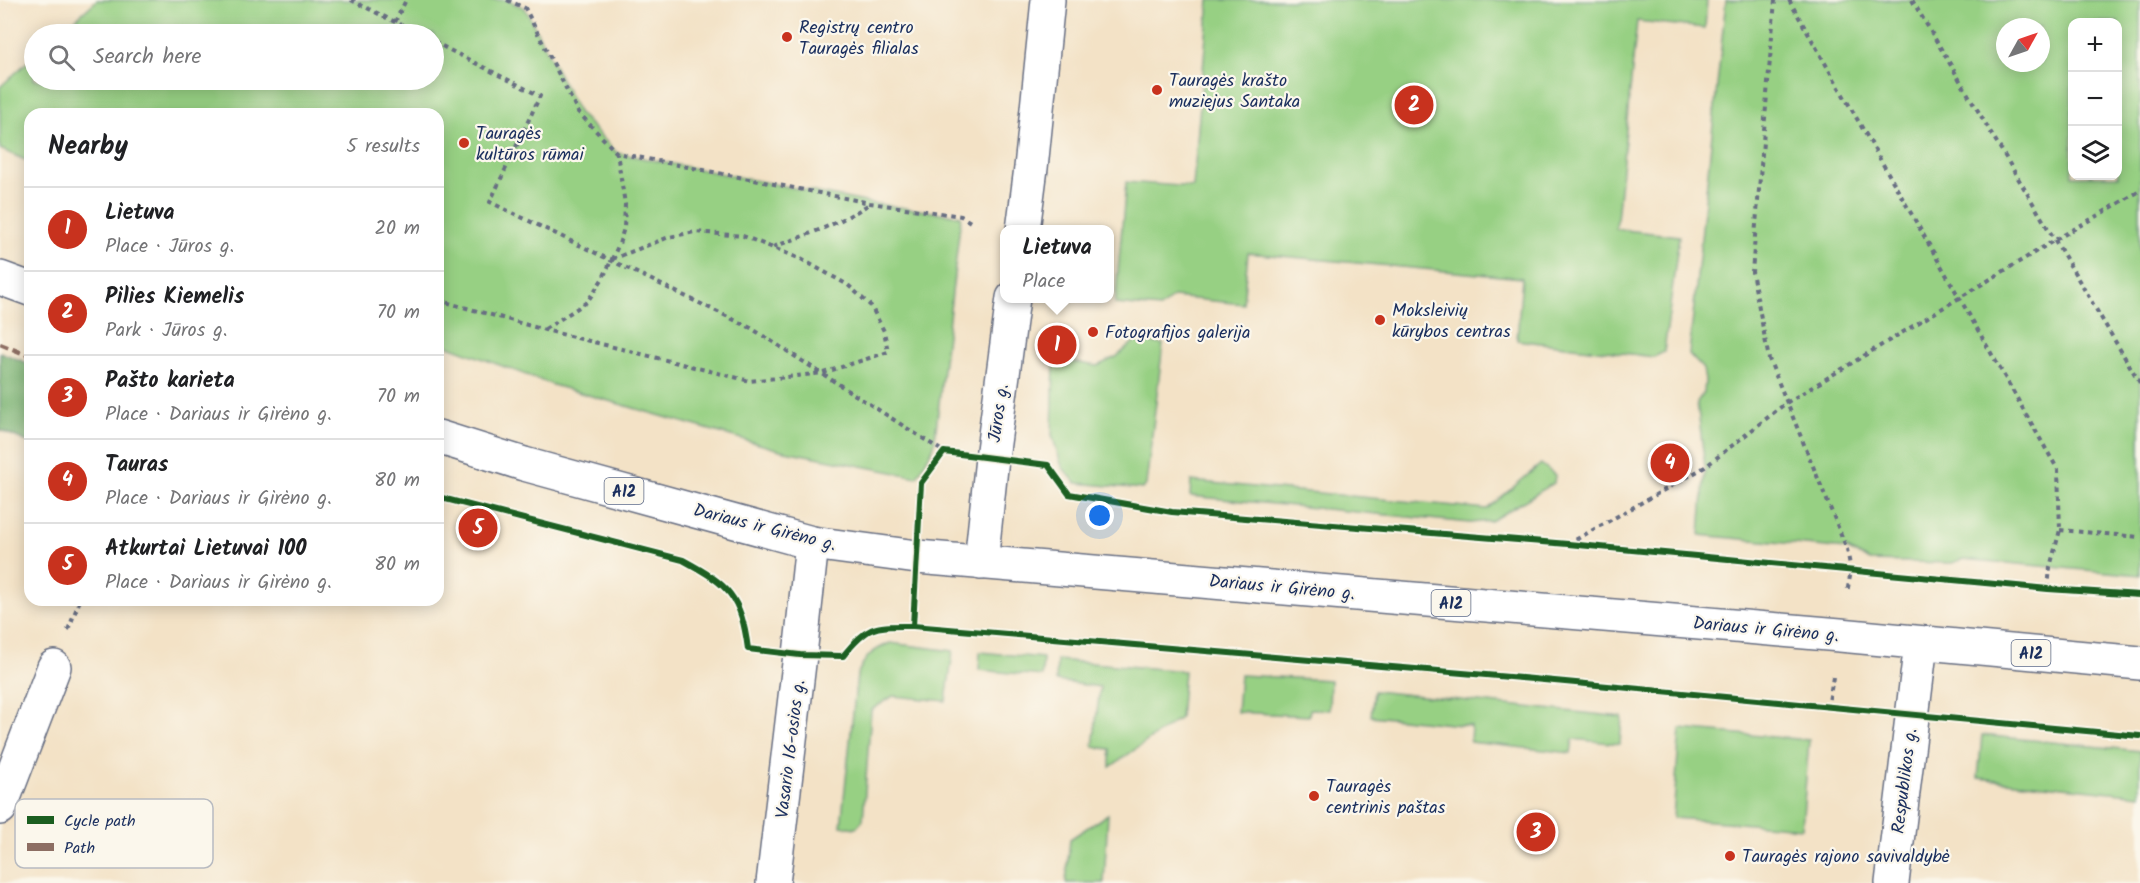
<!DOCTYPE html>
<meta charset="utf-8">
<style>
body{margin:0;font-family:Kalam,sans-serif;background:#f6f6f6;color:#202124}
.controls{position:absolute;right:18px;top:18px;display:grid;overflow:hidden;border-radius:12px;box-shadow:0 3px 15px #0003}
.controls button{width:54px;height:54px;display:grid;place-items:center;padding:0;border:0;border-bottom:2px solid #e0e0e0;background:#fff;color:#202124;font:30px sans-serif}
.compass{position:absolute;left:1996px;top:18px;width:54px;height:54px;border-radius:50%;background:#fff;box-shadow:0 3px 15px #0003;rotate:50deg}
.you{position:absolute;left:1100px;top:516px;width:21px;height:21px;margin:-15px;border:4px solid #fff;border-radius:50%;background:#1a73e8;box-shadow:0 0 0 9px #1a73e833}
.badge{display:grid;place-items:center;width:39px;height:39px;border-radius:50%;background:#c8321e;color:#fff;font-size:20px;font-weight:700}
.pin{position:absolute;translate:-50% -50%;border:3px solid #fff;box-shadow:0 2px 6px #0006}
.popup{position:absolute;left:1000px;top:225px;width:114px;height:78px;box-sizing:border-box;display:grid;place-content:center;border-radius:12px;background:#fff;filter:drop-shadow(0 2px 4px #0005);font-size:20px;white-space:nowrap;color:#757577}
.popup b{font-size:22px;color:#202124}
.popup::after{content:'';position:absolute;left:50%;top:100%;margin-left:-12px;border:12px solid transparent;border-top-color:#fff}
.list{margin:0;padding:0;list-style:none}
h2{display:flex;justify-content:space-between;align-items:center;height:78px;margin:0;padding:0 24px;font-size:26px}
h2 small{font-size:20px;font-weight:400;color:#757577}
.list li{display:grid;grid-template-columns:39px 1fr auto;gap:18px;align-items:center;box-sizing:border-box;height:84px;padding:0 24px;border-top:2px solid #e0e0e0}
.list b{display:block;font-size:22px;white-space:nowrap}
.list p{margin:0;font-size:20px;white-space:nowrap;color:#757577}
.list em{font-size:20px;font-style:normal;color:#757577}
.icon{flex:none;width:33px;height:33px;fill:none;stroke:currentColor;stroke-width:2;stroke-linecap:round;stroke-linejoin:round}
.map{position:relative;flex:none;width:2140px;height:883px;overflow:hidden}
.search{position:absolute;background:#fff;box-shadow:0 3px 15px #0003;left:24px;top:24px;width:420px;height:66px;display:flex;align-items:center;gap:15px;box-sizing:border-box;padding:0 21px;border-radius:33px;color:#757577;font-size:22px}
.panel{position:absolute;background:#fff;box-shadow:0 3px 15px #0003;left:24px;top:108px;width:420px;height:498px;border-radius:18px}
.map>svg:first-child{display:block}
.green{fill:#97d083;stroke:#598070;stroke-width:1.5;fill-rule:evenodd}
.forest{fill:#79b271;stroke:#4a7068;stroke-width:1.5}
.lines{fill:none;stroke-linecap:round;stroke-linejoin:round}
.street-casing{stroke:#676e82;stroke-width:36}
.highway-casing{stroke:#676e82;stroke-width:36}
.path{stroke:#676e82;stroke-width:4;stroke-dasharray:4.5 4.5;stroke-linecap:butt}
.street{stroke:#fff;stroke-width:33}
.highway{stroke:#fff;stroke-width:33}
.quiet{stroke:#8d6e63;stroke-width:4.5;stroke-dasharray:9 4.5;stroke-linecap:butt}
.cycleway-casing{stroke:#fbf7ec;stroke-width:10}
.cycleway{stroke:#1b5e20;stroke-width:6}
.poi-dot{fill:#c8321e;stroke:#fbf7ec;stroke-width:2}
.labels{text-anchor:middle;stroke-width:4.5;stroke-linejoin:round;paint-order:stroke}
.shield{fill:#fbf7ec;stroke:#5e6b89;stroke-width:1.5}
.shield-label{font-size:16px;font-weight:bold;fill:#1b2f5e}
.poi-label{font-size:18px;fill:#1b2f5e;stroke:#fbf7ec;text-anchor:start}
.street-label{font-size:18px;fill:#1b2f5e;stroke:#fbf7ec}
.key{fill:#fbf7ec;stroke:#b8bbc1;stroke-width:1.5}
.key-label{font-size:16px;fill:#1b2f5e}
</style>
<div class="map">
<svg width="2140" height="883" viewBox="0 0 2140 883">
<rect width="100%" height="100%" fill="#fbf7ec"/>
<filter id="ink" filterUnits="userSpaceOnUse"><feTurbulence type="fractalNoise" baseFrequency=".0167" numOctaves="2"/><feDisplacementMap in="SourceGraphic" scale="12" xChannelSelector="R" yChannelSelector="G"/><feConvolveMatrix kernelMatrix="1 2 1 2 8 2 1 2 1" color-interpolation-filters="sRGB"/></filter>
<filter id="wash" filterUnits="userSpaceOnUse"><feTurbulence type="fractalNoise" baseFrequency=".008" numOctaves="4" result="noise"/><feDisplacementMap in="SourceGraphic" scale="24" xChannelSelector="R" yChannelSelector="G"/><feGaussianBlur stdDeviation="1.35" result="paint"/><feColorMatrix in="noise" values="0 0 0 0 0 0 0 0 0 0 0 0 0 0 0 0 0 1.4 0 .05"/><feComposite in="paint" operator="in"/></filter>
<g filter="url(#wash)">
<rect width="100%" height="100%" fill="#f3e2c6"/>
<g class="green">
<polygon points="97,0 507,0 525,8 578,112 617,153 870,203 961,216 934,446 917,477 780,450 553,385 438,342 438,114 30,114 30,162 0,149 0,87 34,56 34,80 434,80 434,34 59,34"/>
<polygon points="1209,0 1707,0 1705,28 1637,21 1616,229 1679,236 1664,352 1654,357 1517,340 1522,278 1248,253 1243,304 1173,297 1160,308 1115,304 1126,182 1193,187"/>
<path d="M1726 0H2140V575L1963 559 1952 563 1870 561 1847 549 1700 535 1705 467 1697 402 1704 392 1705 381 1703 369 1689 354ZM2072 22H2118V176H2072ZM2005 27H2041V63H2005Z"/>
<polygon points="1135,341 1163,344 1146,485 1143,489 1076,483 1062,467 1052,435 1054,359 1097,366 1116,357"/>
<polygon points="1541,464 1555,475 1554,483 1491,521 1470,523 1190,496 1191,481 1487,509"/>
<path d="M890 643 953 651 946 701 893 696 871 710 863 820 856 828 841 826 857 675C865 657 871 651 890 643Z"/>
<polygon points="980,652 1043,658 1042,676 979,670"/>
<polygon points="1057,660 1184,671 1180,718 1110,767 1110,749 1093,747 1100,687 1056,681"/>
<polygon points="1240,675 1330,680 1329,710 1310,709 1309,716 1237,712"/>
<polygon points="1374,691 1622,717 1620,744 1573,739 1571,753 1470,742 1471,726 1371,716"/>
<polygon points="1680,729 1809,740 1802,828 1673,818"/>
<polygon points="1982,735 2140,751 2140,795 1978,778"/>
<polygon points="1108,814 1104,883 1066,883 1070,839"/>
</g>
<polygon class="forest" points="0,352 30,364 30,443 0,430"/>
</g>
<g filter="url(#ink)">
<g class="lines">
<defs>
<g id="street">
<polyline points="1023,230 1031,168 1048,0"/>
<polyline points="981,563 992,458 1013,298"/>
<polyline points="0,808 54,667"/>
<polyline points="773,883 800,655 812,543"/>
<polyline points="1892,883 1921,643"/>
</g>
<g id="highway">
<polyline points="0,278 30,289"/>
<polyline points="438,437 524,464 812,543 917,557 1840,635 2140,663"/>
</g>
</defs>
<use href="#street" class="street-casing"/>
<use href="#highway" class="highway-casing"/>
<g class="path">
<polyline points="351,0 419,34"/>
<polyline points="507,0 525,8 578,112 617,153 870,203 961,216 972,223"/>
<polyline points="1775,0 1752,272 1769,359 1847,549 1851,571 1847,593"/>
<polyline points="1789,0 2058,470 2060,530 2050,567 2048,589"/>
<polyline points="1912,0 2140,383"/>
<polyline points="395,22 406,0"/>
<polyline points="434,42 540,96 490,202 751,328 944,452"/>
<path d="M773 247C807 235 839 224 869 204"/>
<polyline points="438,300 545,330 750,381 823,373 888,352 884,331 871,306 848,285 801,259 743,236 695,232 669,237 610,260"/>
<polyline points="545,329 587,302 603,278 619,244 624,228 625,204 617,153"/>
<polyline points="2060,530 2140,537"/>
<polyline points="1568,544 1705,467 1786,403 2055,240 2140,191"/>
<polyline points="68,630 80,600"/>
<polyline points="1828,708 1833,677"/>
</g>
<use href="#street" class="street"/>
<use href="#highway" class="highway"/>
<polyline class="quiet" points="0,344 30,356"/>
<defs>
<g id="cycleway">
<path d="M438 497 683 560C729 585 741 596 748 649L800 655 843 656C869 624 874 626 913 626"/>
<polyline points="2140,595 2048,589 1568,544 1172,512 1069,494 1048,465 944,452 921,483 913,626 1533,679 2140,736"/>
</g>
</defs>
<use href="#cycleway" class="cycleway-casing"/>
<use href="#cycleway" class="cycleway"/>
</g>
</g>
<g class="poi-dot">
<circle cx="787" cy="37" r="6"/>
<circle cx="1157" cy="90" r="6"/>
<circle cx="464" cy="143" r="6"/>
<circle cx="1380" cy="320" r="6"/>
<circle cx="1093" cy="332" r="6"/>
<circle cx="1314" cy="796" r="6"/>
<circle cx="1730" cy="856" r="6"/>
</g>
<g class="labels">
<g class="shield">
<rect x="604.5" y="478" width="39" height="26" rx="4.5"/>
<rect x="1431.5" y="590" width="39" height="26" rx="4.5"/>
<rect x="2011.5" y="640" width="39" height="26" rx="4.5"/>
</g>
<g class="shield-label">
<text x="624" y="497">A12</text>
<text x="1451" y="609">A12</text>
<text x="2031" y="659">A12</text>
</g>
<g class="poi-label">
<text x="799" y="33">Registrų centro<tspan x="799" dy="21">Tauragės filialas</tspan></text>
<text x="1169" y="86">Tauragės krašto<tspan x="1169" dy="21">muziejus Santaka</tspan></text>
<text x="476" y="139">Tauragės<tspan x="476" dy="21">kultūros rūmai</tspan></text>
<text x="1392" y="316">Moksleivių<tspan x="1392" dy="21">kūrybos centras</tspan></text>
<text x="1105" y="338">Fotografijos galerija</text>
<text x="1326" y="792">Tauragės<tspan x="1326" dy="21">centrinis paštas</tspan></text>
<text x="1742" y="862">Tauragės rajono savivaldybė</text>
</g>
<g class="street-label">
<text transform="translate(998 413) rotate(-82)" y="6">Jūros g.</text>
<text transform="translate(765 527) rotate(14)" y="6">Dariaus ir Girėno g.</text>
<text transform="translate(1282 587) rotate(5)" y="6">Dariaus ir Girėno g.</text>
<text transform="translate(1766 629) rotate(5)" y="6">Dariaus ir Girėno g.</text>
<text transform="translate(790 749) rotate(-83)" y="6">Vasario 16-osios g.</text>
<text transform="translate(1904 781) rotate(-83)" y="6">Respublikos g.</text>
</g>
</g>
<rect x="15" y="799" width="198" height="69" rx="9" class="key"/>
<rect x="27" y="816" width="27" height="8" fill="#1b5e20"/>
<rect x="27" y="843" width="27" height="8" fill="#8d6e63"/>
<g class="key-label">
<text x="64" y="826">Cycle path</text>
<text x="64" y="853">Path</text>
</g>
</svg>
<div class="controls">
<button>+</button>
<button>−</button>
<button><svg class="icon" aria-label="layers" viewBox="0 0 24 24"><path d="M12 4l9 5-9 5-9-5zM3 14l9 5 9-5"/></svg></button>
</div>
<svg class="compass" viewBox="-18 -18 36 36"><path d="M0-13l5 13h-10z" fill="#e53935"/><path d="M0 13l5-13h-10z" fill="#757577"/></svg>
<div class="you"></div>
<div class="pin badge" style="left:1057px;top:345px">1</div>
<div class="popup"><b>Lietuva</b>Place</div>
<div class="pin badge" style="left:1414px;top:105px">2</div>
<div class="pin badge" style="left:1536px;top:832px">3</div>
<div class="pin badge" style="left:1670px;top:463px">4</div>
<div class="pin badge" style="left:478px;top:528px">5</div>
<div class="search"><svg class="icon" aria-label="search" viewBox="0 0 24 24"><circle cx="10" cy="10" r="6"/><path d="M15 15l6 6"/></svg>Search here</div>
<section class="panel">
<h2>Nearby<small>5 results</small></h2>
<ul class="list">
<li><span class="badge">1</span><div><b>Lietuva</b><p>Place · Jūros g.</p></div><em>20 m</em></li>
<li><span class="badge">2</span><div><b>Pilies Kiemelis</b><p>Park · Jūros g.</p></div><em>70 m</em></li>
<li><span class="badge">3</span><div><b>Pašto karieta</b><p>Place · Dariaus ir Girėno g.</p></div><em>70 m</em></li>
<li><span class="badge">4</span><div><b>Tauras</b><p>Place · Dariaus ir Girėno g.</p></div><em>80 m</em></li>
<li><span class="badge">5</span><div><b>Atkurtai Lietuvai 100</b><p>Place · Dariaus ir Girėno g.</p></div><em>80 m</em></li>
</ul>
</section>
</div>
